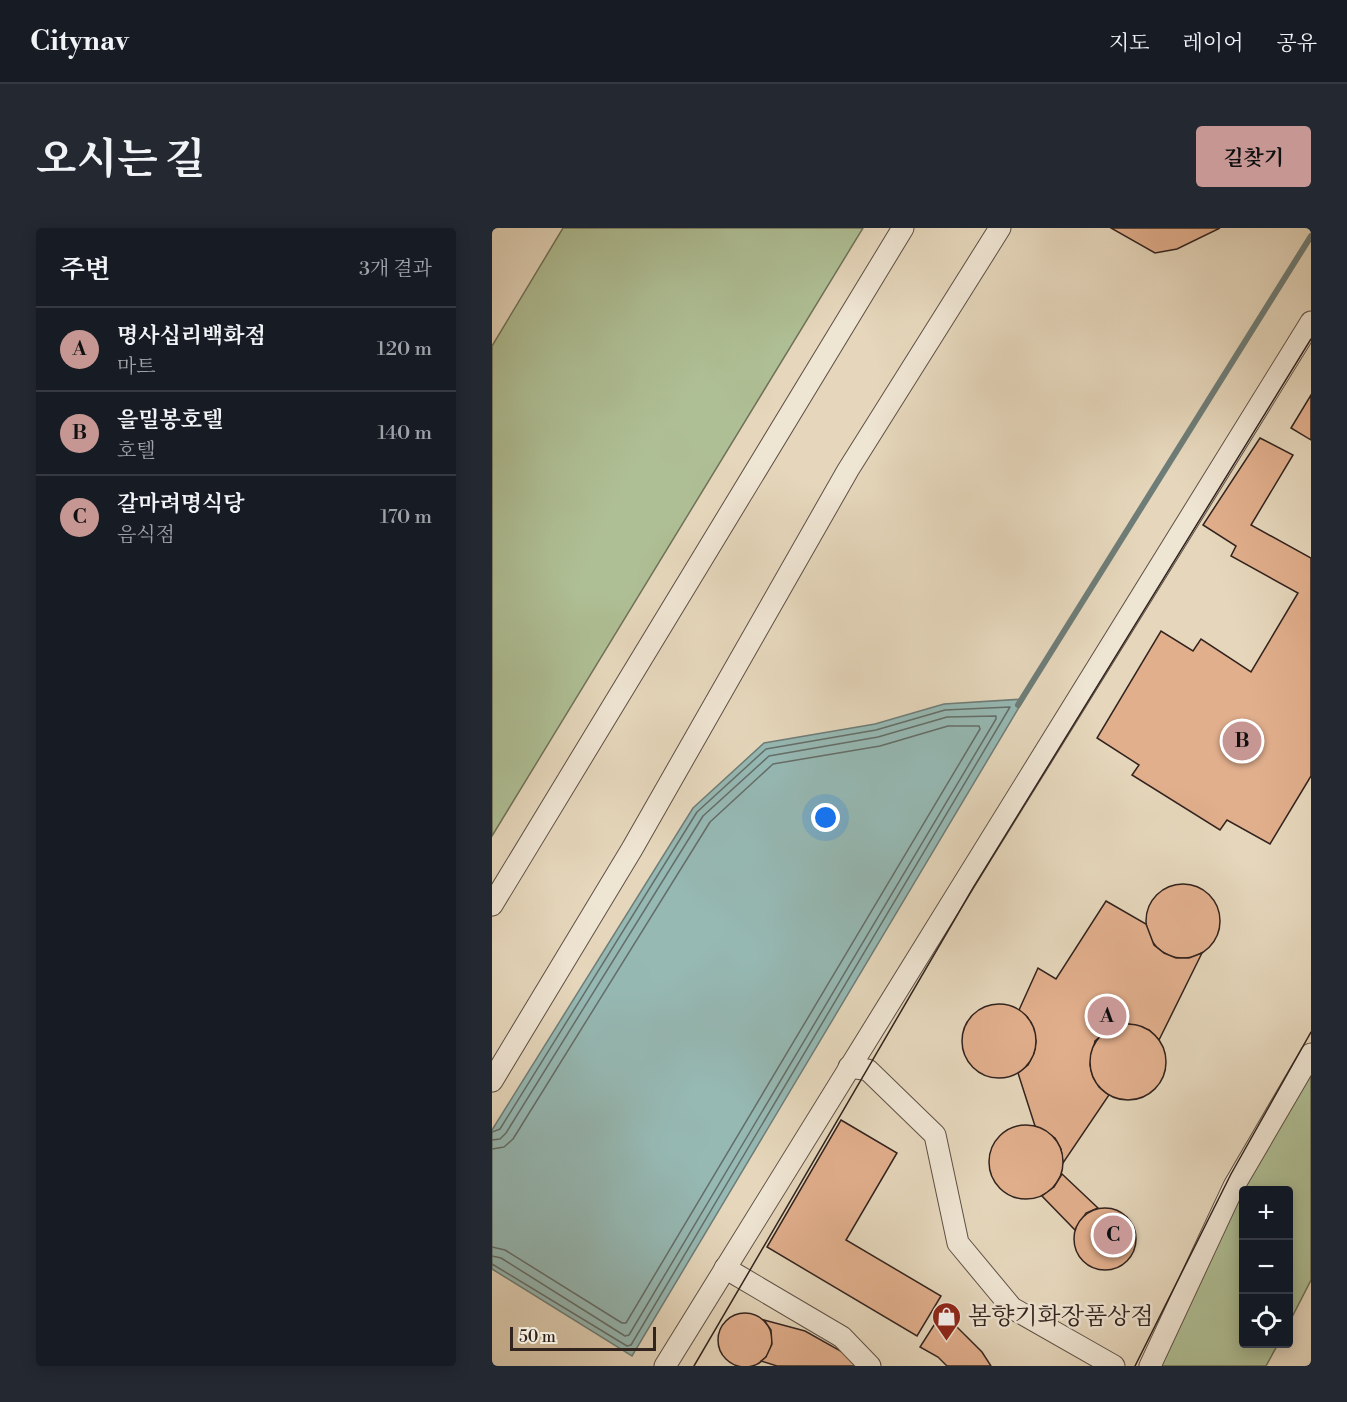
<!DOCTYPE html>
<html lang="ko">
<meta charset="utf-8">
<style>
body{margin:0;font-family:"Libre Bodoni","Noto Serif KR",serif;background:#242831;color:#f1f3f6}
.controls{position:absolute;right:18px;bottom:18px;display:grid;overflow:hidden;border-radius:6px;box-shadow:0 3px 15px #0003}
.controls button{width:54px;height:54px;display:grid;place-items:center;padding:0;border:0;border-bottom:2px solid #363941;background:#171b24;color:#f1f3f6;font:30px sans-serif}
.scale{position:absolute;left:18px;bottom:15px;width:146px;box-sizing:border-box;padding-left:6px;border:3px solid #31231e;border-top:0;font-size:16px;line-height:21px;white-space:nowrap;color:#31231e;-webkit-text-stroke:4px #efe5d3;paint-order:stroke}
.you{position:absolute;left:334px;top:590px;width:21px;height:21px;margin:-15px;border:4px solid #fff;border-radius:50%;background:#1a73e8;box-shadow:0 0 0 9px #1a73e833}
.badge{display:grid;place-items:center;width:39px;height:39px;border-radius:50%;background:#c59692;color:#111;font-size:20px;font-weight:700}
.pin{position:absolute;translate:-50% -50%;border:3px solid #fff;box-shadow:0 2px 6px #0006}
.list{margin:0;padding:0;list-style:none}
h2{display:flex;justify-content:space-between;align-items:center;height:78px;margin:0;padding:0 24px;font-size:26px}
h2 small{font-size:20px;font-weight:400;color:#9ea1a6}
.list li{display:grid;grid-template-columns:39px 1fr auto;gap:18px;align-items:center;box-sizing:border-box;height:84px;padding:0 24px;border-top:2px solid #363941}
.list b{display:block;font-size:22px;white-space:nowrap}
.list p{margin:0;font-size:20px;white-space:nowrap;color:#9ea1a6}
.list em{font-size:20px;font-style:normal;color:#9ea1a6}
.icon{flex:none;width:33px;height:33px;fill:none;stroke:currentColor;stroke-width:2;stroke-linecap:round;stroke-linejoin:round}
.map{position:relative;flex:none;width:819px;height:1138px;overflow:hidden;border-radius:6px}
header{display:flex;align-items:center;gap:36px;box-sizing:border-box;height:84px;padding:0 30px;background:#171b24;border-bottom:2px solid #363941}
header strong{font-size:28px}
nav{display:flex;gap:33px;margin-inline-start:auto;font-size:21px}
.intro{display:flex;align-items:center;justify-content:space-between;box-sizing:border-box;height:144px;padding:0 36px}
h1{margin:0;font-size:42px}
.button{padding:15px 27px;border-radius:6px;background:#c59692;color:#111;font-size:21px;font-weight:700}
main{display:flex;gap:36px;padding:0 36px}
aside{flex:1;background:#171b24;border-radius:6px;box-shadow:0 3px 15px #0003}
.map>svg:first-child{display:block}
.green{fill:#afbf95;stroke:#70715a;stroke-width:1.5}
.water{fill:#96b9b4;stroke:#6e7d78;stroke-width:1.5}
.lines{fill:none;stroke-linecap:round;stroke-linejoin:round}
.shore{stroke:#646e69;stroke-width:1.5}
.stream{stroke:#6e7d78;stroke-width:6}
.building{fill:#e2af8d;stroke:#31231e;stroke-width:1.5}
.minor-casing{stroke:#5e5046;stroke-width:23}
.minor{stroke:#efe5d3;stroke-width:21}
.tram{stroke:#31231e;stroke-width:1.5}
.labels{text-anchor:middle;stroke-width:5;stroke-linejoin:round;paint-order:stroke}
.poi-label{font-size:24px;fill:#31231e;stroke:#efe5d3;text-anchor:start}
</style>
<header>
<strong>Citynav</strong>
<nav><a>지도</a><a>레이어</a><a>공유</a></nav>
</header>
<div class="intro"><h1>오시는 길</h1><a class="button">길찾기</a></div>
<main>
<aside>
<h2>주변<small>3개 결과</small></h2>
<ul class="list">
<li><span class="badge">A</span><div><b>명사십리백화점</b><p>마트</p></div><em>120 m</em></li>
<li><span class="badge">B</span><div><b>을밀봉호텔</b><p>호텔</p></div><em>140 m</em></li>
<li><span class="badge">C</span><div><b>갈마려명식당</b><p>음식점</p></div><em>170 m</em></li>
</ul>
</aside>
<div class="map">
<svg width="819" height="1138" viewBox="0 0 819 1138">
<rect width="100%" height="100%" fill="#e6d7bc"/>
<filter id="stains"><feTurbulence type="fractalNoise" baseFrequency=".00333" numOctaves="4"/><feColorMatrix values="0 0 0 0 .2 0 0 0 0 .09 0 0 0 0 .02 0 0 0 .5 -.17"/></filter>
<radialGradient id="worn" r=".72"><stop offset=".6" stop-color="#630" stop-opacity="0"/><stop offset="1" stop-color="#630" stop-opacity=".3"/></radialGradient>
<g class="green">
<polygon points="71,0 371,0 0,608 0,118"/>
<polygon points="819,827 819,1052 797,1095 796,962 752,962 752,1116 786,1116 774,1138 658,1138"/>
</g>
<polygon class="water" points="532,471 140,1128 0,1041 0,902 201,580 272,515 383,496 452,476"/>
<g class="lines">
<g class="shore">
<polyline points="0,904 8,901 205,584 274,521 384,502 453,482 518,479 139,1117 135,1118 0,1036"/>
<polyline points="0,912 8,911 14,905 211,588 277,528 386,509 455,489 504,488 504,491 137,1107 133,1108 9,1030 0,1028"/>
<polyline points="0,921 12,919 21,911 218,594 281,536 388,518 456,498 487,498 488,501 134,1095 130,1095 13,1022 0,1019"/>
</g>
<polyline class="stream" points="526,477 819,8"/>
</g>
<g class="building">
<polygon points="619,0 728,0 685,21 663,25"/>
<polygon points="819,167 819,212 799,200"/>
<polygon points="768,210 801,227 759,297 819,330 819,548 778,616 735,592 728,602 640,547 647,537 605,510 669,403 701,423 709,411 759,444 806,365 739,328 744,318 711,297"/>
<circle cx="691" cy="693" r="37"/>
<polygon points="614,673 654,696 662,717 672,725 684,730 697,730 710,725 667,812 657,802 633,795 622,798 603,813 598,837 601,849 607,859 617,867 571,935 569,921 563,910 543,898 526,845 536,837 542,825 544,813 536,790 527,782 546,740 564,751"/>
<circle cx="507" cy="813" r="37"/>
<circle cx="636" cy="834" r="38"/>
<polygon points="349,892 405,925 354,1012 449,1068 425,1108 275,1019"/>
<circle cx="534" cy="934" r="37"/>
<polygon points="570,946 606,980 594,985 583,1002 550,968 562,959"/>
<circle cx="613" cy="1011" r="31"/>
<circle cx="253" cy="1112" r="27"/>
<polygon points="272,1092 313,1103 354,1126 367,1138 285,1138 269,1133 274,1129 280,1116 279,1102"/>
<polygon points="454,1093 465,1099 490,1124 499,1138 455,1138 446,1129 428,1119 444,1094"/>
</g>
<g class="lines">
<defs>
<g id="minor">
<polyline points="0,677 411,0"/>
<polyline points="357,839 376,842 443,907 466,1015 520,1080 622,1138"/>
<polyline points="0,853 140,621 356,242 508,0"/>
<polyline points="233,1040 350,1109 378,1138"/>
<polyline points="173,1138 819,94"/>
<polyline points="658,1138 742,958 819,826"/>
</g>
</defs>
<use href="#minor" class="minor-casing"/>
<use href="#minor" class="minor"/>
<g class="tram">
<polyline points="202,1138 481,660 819,111"/>
<polyline points="643,1138 739,946 819,804"/>
</g>
</g>
<defs>
<symbol id="shop-pin" viewBox="-11 -11 22 30"><path d="M0 17L-7.5 6A9.5 9.5 0 1 1 7.5 6Z" fill="#8f2418" stroke="#efe5d3"/><path d="M-5-2.5h2.3a2.7 3.5 0 0 1 5.4 0H5L5.5 6h-11ZM-1.5-2.5h3a1.5 2.3 0 0 0-3 0Z" fill="#fff"/></symbol>
</defs>
<g fill-rule="evenodd">
<use href="#shop-pin" x="438" y="1072" width="33" height="45"/>
</g>
<g class="labels">
<g class="poi-label">
<text x="476" y="1096">봄향기화장품상점</text>
</g>
</g>
<rect width="100%" height="100%" filter="url(#stains)"/>
<rect width="100%" height="100%" fill="url(#worn)"/>
</svg>
<div class="controls">
<button>+</button>
<button>−</button>
<button><svg class="icon" aria-label="locate" viewBox="0 0 24 24"><circle cx="12" cy="12" r="6"/><path d="M12 2v4M12 18v4M2 12h4M18 12h4"/></svg></button>
</div>
<div class="scale">50 m</div>
<div class="you"></div>
<div class="pin badge" style="left:615px;top:788px">A</div>
<div class="pin badge" style="left:750px;top:513px">B</div>
<div class="pin badge" style="left:621px;top:1007px">C</div>
</div>
</main>
